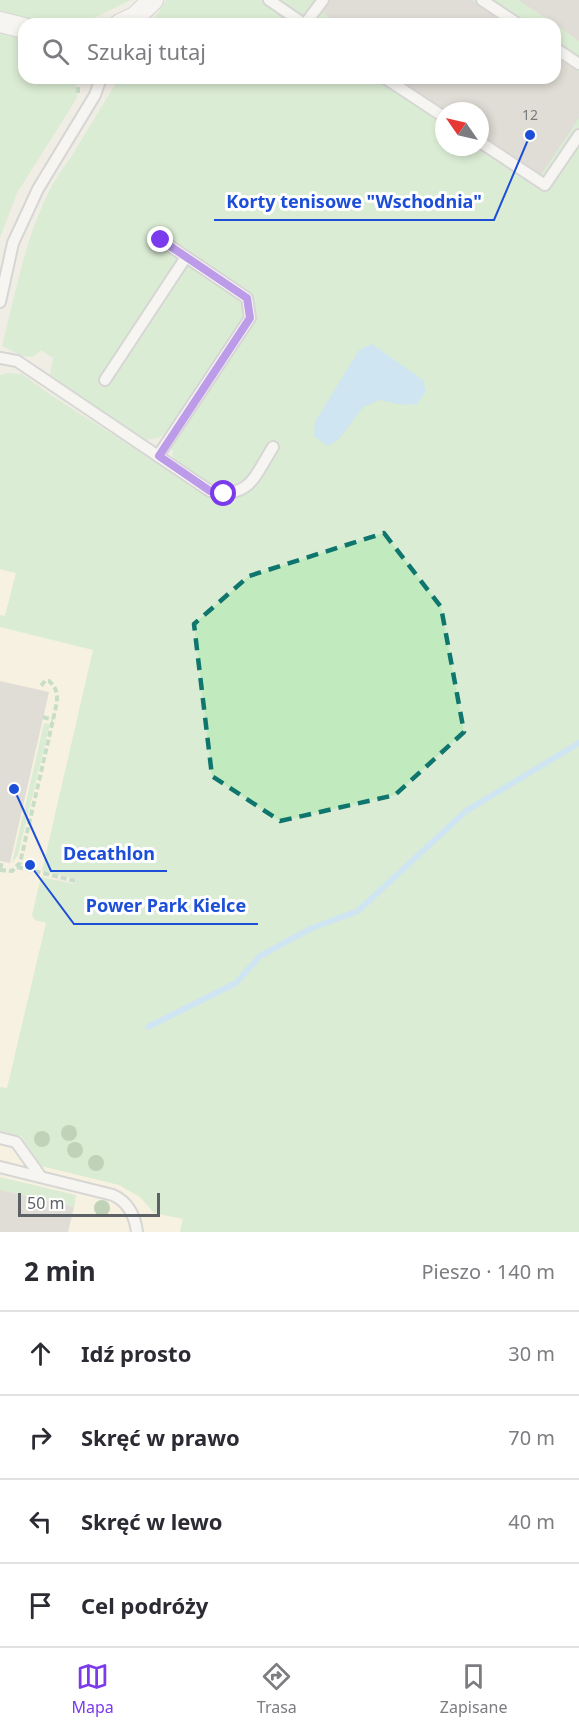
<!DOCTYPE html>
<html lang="pl">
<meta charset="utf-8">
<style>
body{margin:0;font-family:"Noto Sans",sans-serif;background:#f2f2f3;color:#2b2b33}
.compass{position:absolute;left:435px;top:102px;width:54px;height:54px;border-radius:50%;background:#fff;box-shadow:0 3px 9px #0003;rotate:304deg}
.scale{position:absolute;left:18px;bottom:15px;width:142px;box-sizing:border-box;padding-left:6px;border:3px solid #5c6166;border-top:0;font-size:16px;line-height:21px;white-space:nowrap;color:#5c6166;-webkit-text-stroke:4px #fff;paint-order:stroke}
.stop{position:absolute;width:18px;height:18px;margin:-14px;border:4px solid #7c3aed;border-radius:50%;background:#fff}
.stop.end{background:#7c3aed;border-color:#fff;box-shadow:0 2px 6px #0008}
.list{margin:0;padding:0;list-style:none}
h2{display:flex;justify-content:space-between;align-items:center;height:78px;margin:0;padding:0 24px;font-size:26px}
h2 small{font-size:20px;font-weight:400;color:#7c7c81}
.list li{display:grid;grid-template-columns:39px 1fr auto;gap:18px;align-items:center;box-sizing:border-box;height:84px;padding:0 24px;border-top:2px solid #e1e1e2}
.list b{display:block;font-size:22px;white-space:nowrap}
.list em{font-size:20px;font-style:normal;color:#7c7c81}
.icon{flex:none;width:33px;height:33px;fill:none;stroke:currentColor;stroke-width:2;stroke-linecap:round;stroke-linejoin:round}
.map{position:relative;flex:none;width:579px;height:1232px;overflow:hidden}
.search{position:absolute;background:#fff;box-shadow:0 3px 9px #0003;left:18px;right:18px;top:18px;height:66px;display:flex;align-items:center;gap:15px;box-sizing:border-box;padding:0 21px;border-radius:18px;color:#7c7c81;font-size:22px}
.sheet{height:414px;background:#fff}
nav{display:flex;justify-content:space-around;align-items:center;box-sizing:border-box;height:84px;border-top:2px solid #e1e1e2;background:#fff;font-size:16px;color:#7c7c81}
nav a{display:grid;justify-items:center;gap:3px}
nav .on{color:#7c3aed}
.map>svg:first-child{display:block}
.commercial{fill:#fff5db}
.green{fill:#c1eabf;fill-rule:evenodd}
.water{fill:#a6dcff}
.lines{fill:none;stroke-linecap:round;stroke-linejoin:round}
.stream{stroke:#a6dcff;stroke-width:6}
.building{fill:#cdcac3}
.lane-casing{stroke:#b7bbc0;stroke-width:14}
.street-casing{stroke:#b7bbc0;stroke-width:22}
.path{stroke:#97cca4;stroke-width:4;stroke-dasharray:6 3;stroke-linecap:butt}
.lane{stroke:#fff;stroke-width:10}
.street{stroke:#fff;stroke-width:20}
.tree{fill:#85b480}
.route{stroke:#7c3aed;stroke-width:8}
.marked{fill:none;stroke:#0f766e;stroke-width:4.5;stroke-dasharray:12 8;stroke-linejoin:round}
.labels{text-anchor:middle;stroke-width:6;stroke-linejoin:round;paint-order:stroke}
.number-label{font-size:14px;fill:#787b7d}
.leader{fill:none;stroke:#1d4ed8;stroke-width:2}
.callout-dot{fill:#1d4ed8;stroke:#fff;stroke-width:2}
.callout-label{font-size:18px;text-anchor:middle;font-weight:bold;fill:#1d4ed8;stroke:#fff;stroke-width:6;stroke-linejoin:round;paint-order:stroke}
</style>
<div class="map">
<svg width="579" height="1232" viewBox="0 0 579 1232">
<rect width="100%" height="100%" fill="#f0ede5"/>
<polygon class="commercial" points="0,569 16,573 5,616 114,642 7,1089 219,1232 0,1232"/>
<g class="green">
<polygon points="0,0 131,0 88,21 35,21 0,11"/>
<path d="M166 0H579V1232H180L183 1219 154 1213 140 1197 119 1185 41 1166 21 1136 0 1131V1087L7 1088 46 923 35 920 32 915 41 877 75 884 77 879 42 871 93 650 0 627V615L5 616 16 573 0 569V375L8 373 22 374 51 395 199 490 228 501 252 489 278 448 269 441C263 450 255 470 247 477 224 499 192 475 173 460L172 447 179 433 171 428 159 438 144 440 50 375 53 358 41 350 33 357 22 356 2 346C18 284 30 208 71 157L119 78H555V24H151ZM444 111H480V147H444Z"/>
<polygon points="0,32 24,37 24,78 75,78 77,98 17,193 0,238"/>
<polygon points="44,723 50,724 18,855 12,863"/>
<polygon points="0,1177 76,1195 74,1207 0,1190"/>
</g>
<polygon class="water" points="372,344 423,380 426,391 417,404 403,405 380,400 363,407 339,439 328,446 314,436 315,422 359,350"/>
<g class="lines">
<polyline class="stream" points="148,1027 236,983 260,956 312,928 358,911 466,811 579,743"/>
</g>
<g class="building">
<polygon points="329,0 471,0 507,24 340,24 321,12"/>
<polygon points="518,0 579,0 579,41 555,24"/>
<polygon points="555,56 579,72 579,118 540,176 480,136 480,111 444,111 393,78 555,78"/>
<polygon points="0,681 49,692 10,863 0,861"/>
<polygon points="0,1190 74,1207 68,1232 0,1232"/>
</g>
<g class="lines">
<defs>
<g id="lane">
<polyline points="269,0 304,24"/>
<polyline points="482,0 518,24"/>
<polyline points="305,24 323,0"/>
<polyline points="555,48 579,64"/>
<polyline points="385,78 444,117"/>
<polyline points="480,142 545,185 579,135"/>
<polyline points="0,302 13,243 38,189 95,95 101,78"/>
<path d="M0 358 17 361 210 491C250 499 254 477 273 447"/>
<polyline points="105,380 186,257"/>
<polyline points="158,456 250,318 247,298 161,240"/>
<polyline points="0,1138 16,1142 41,1177"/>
<path d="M0 1167 113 1195C128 1202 135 1216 137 1232"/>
</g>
<g id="street">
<polyline points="0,22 24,28"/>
<polyline points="120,24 135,17 153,0"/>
</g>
</defs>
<use href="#lane" class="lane-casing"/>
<use href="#street" class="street-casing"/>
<g class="path">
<polyline points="325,19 333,24"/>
<polyline points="78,93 78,78"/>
<polyline points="43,717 53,720"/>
<polyline points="17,867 76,881"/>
<polyline points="0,869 2,861"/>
<path d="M0 870 12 871 20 863 53 720C56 704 62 692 49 681H45L40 687"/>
</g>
<use href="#lane" class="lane"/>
<use href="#street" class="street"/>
</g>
<g class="tree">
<circle cx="69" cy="1133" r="8"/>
<circle cx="42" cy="1139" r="8"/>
<circle cx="75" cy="1150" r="8"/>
<circle cx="96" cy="1163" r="8"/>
<circle cx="102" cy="1208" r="8"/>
</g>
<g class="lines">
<polyline class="route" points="161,240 247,298 250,318 159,456 210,491 224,494"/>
</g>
<path d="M0 0H579V1232H0ZM384 533 441 607 464 732 395 795 280 821 212 776 194 624 249 576Z" fill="#f0ede5" fill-opacity=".55" fill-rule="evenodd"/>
<path class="marked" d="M384 533 441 607 464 732 395 795 280 821 212 776 194 624 249 576Z"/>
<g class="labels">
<g class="number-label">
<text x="530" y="120">12</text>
</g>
</g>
<path class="leader" d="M530 135L494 220H214M14 789L51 871H167M30 865L74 924H258"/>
<g class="callout-dot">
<circle cx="530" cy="135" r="6"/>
<circle cx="14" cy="789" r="6"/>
<circle cx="30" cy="865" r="6"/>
</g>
<g class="callout-label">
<text x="354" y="208">Korty tenisowe "Wschodnia"</text>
<text x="109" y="860">Decathlon</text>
<text x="166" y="912">Power Park Kielce</text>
</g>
</svg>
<svg class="compass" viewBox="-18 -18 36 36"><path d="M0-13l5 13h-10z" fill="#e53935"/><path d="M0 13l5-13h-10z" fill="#7c7c81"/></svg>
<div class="scale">50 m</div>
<div class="stop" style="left:224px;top:494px"></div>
<div class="stop end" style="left:161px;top:240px"></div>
<div class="search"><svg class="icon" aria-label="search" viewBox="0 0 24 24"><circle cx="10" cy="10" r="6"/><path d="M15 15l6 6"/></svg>Szukaj tutaj</div>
</div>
<section class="sheet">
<h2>2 min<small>Pieszo · 140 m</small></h2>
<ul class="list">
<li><svg class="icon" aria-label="ahead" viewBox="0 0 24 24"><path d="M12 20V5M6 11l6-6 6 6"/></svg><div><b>Idź prosto</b></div><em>30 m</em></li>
<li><svg class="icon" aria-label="right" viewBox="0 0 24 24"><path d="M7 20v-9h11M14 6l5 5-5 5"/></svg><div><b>Skręć w prawo</b></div><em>70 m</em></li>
<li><svg class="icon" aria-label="left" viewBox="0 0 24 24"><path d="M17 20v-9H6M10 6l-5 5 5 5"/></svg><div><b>Skręć w lewo</b></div><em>40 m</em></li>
<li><svg class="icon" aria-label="arrive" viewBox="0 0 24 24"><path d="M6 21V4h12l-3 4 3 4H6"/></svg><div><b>Cel podróży</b></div></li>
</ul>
</section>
<nav>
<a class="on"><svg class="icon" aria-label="map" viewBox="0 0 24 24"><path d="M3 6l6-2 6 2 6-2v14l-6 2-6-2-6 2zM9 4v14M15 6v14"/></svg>Mapa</a>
<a><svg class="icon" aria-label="directions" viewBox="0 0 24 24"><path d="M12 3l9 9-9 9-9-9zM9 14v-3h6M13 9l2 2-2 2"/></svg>Trasa</a>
<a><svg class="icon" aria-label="saved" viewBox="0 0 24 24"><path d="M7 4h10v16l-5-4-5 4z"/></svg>Zapisane</a>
</nav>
